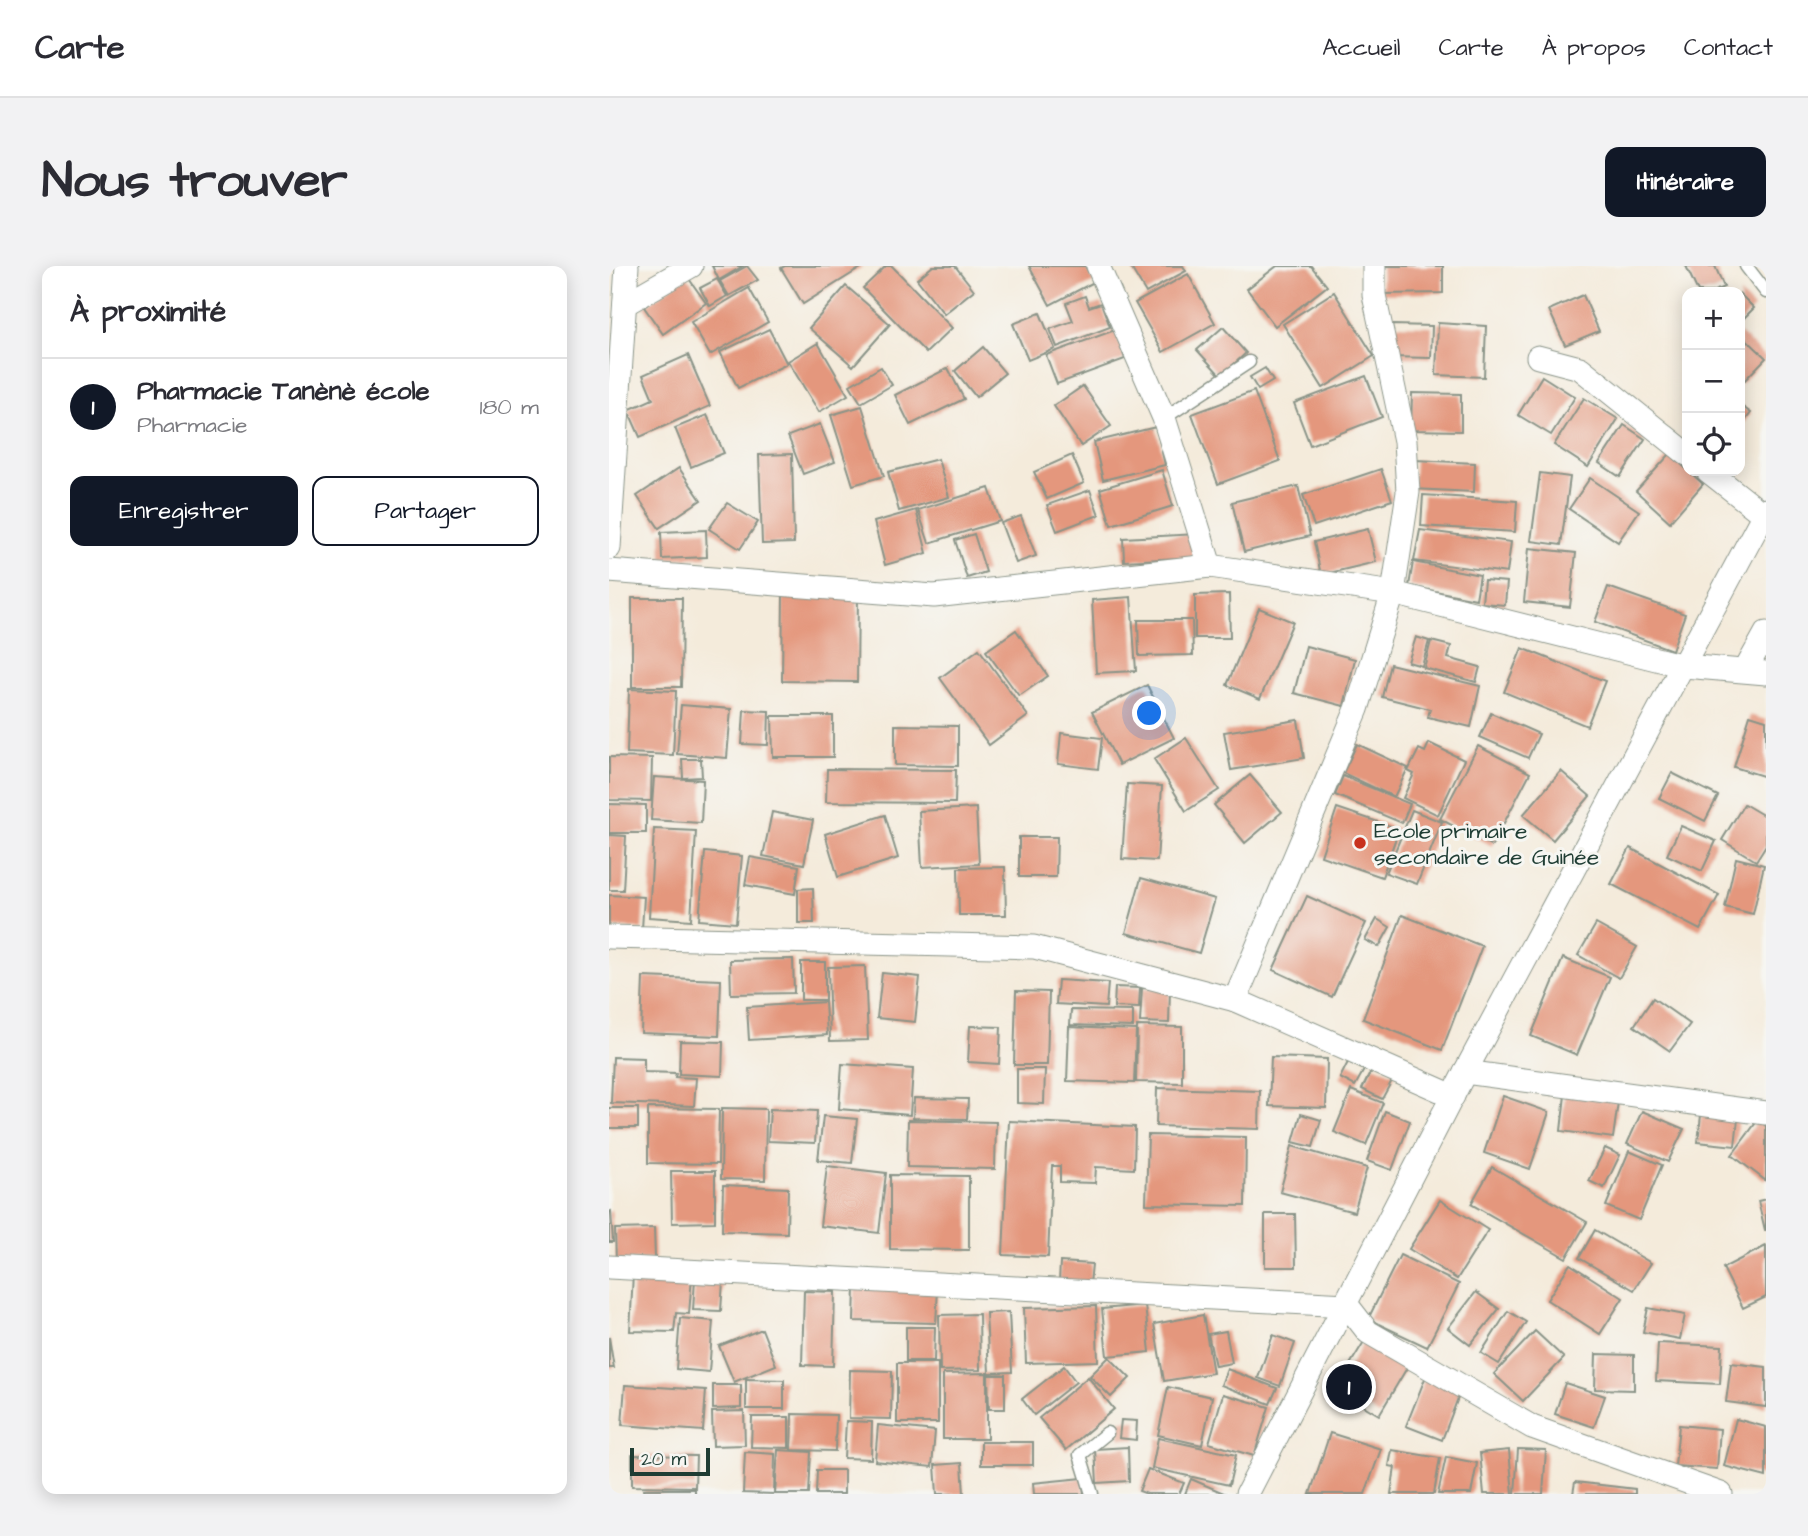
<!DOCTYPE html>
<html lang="fr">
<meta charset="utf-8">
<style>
body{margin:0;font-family:"Architects Daughter",sans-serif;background:#f2f2f3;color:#2b2b33}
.controls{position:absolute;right:21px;top:21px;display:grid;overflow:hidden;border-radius:14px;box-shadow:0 4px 18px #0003}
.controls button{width:63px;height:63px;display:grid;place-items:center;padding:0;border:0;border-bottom:2px solid #e1e1e2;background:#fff;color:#2b2b33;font:35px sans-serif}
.scale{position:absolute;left:21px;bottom:18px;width:80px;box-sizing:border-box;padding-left:7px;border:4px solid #1f3d34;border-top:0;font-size:19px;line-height:24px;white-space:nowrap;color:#1f3d34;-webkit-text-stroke:5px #f6f6f2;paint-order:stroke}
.you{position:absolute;left:541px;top:448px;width:24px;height:24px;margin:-18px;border:5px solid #fff;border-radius:50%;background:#1a73e8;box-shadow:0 0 0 10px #1a73e833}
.badge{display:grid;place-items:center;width:46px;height:46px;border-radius:50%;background:#111827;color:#fff;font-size:23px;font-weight:700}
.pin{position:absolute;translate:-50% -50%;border:4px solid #fff;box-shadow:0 2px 7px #0006}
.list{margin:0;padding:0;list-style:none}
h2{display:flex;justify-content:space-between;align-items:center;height:91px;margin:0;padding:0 28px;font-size:30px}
h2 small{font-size:23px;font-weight:400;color:#7c7c81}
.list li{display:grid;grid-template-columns:46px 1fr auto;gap:21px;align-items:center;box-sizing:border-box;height:98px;padding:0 28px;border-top:2px solid #e1e1e2}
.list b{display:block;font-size:26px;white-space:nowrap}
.list p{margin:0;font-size:23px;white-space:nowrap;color:#7c7c81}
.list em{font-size:23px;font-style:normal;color:#7c7c81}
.actions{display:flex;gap:14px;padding:21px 28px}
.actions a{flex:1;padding:16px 0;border:2px solid #111827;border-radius:14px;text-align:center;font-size:24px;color:#111827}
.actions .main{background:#111827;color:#fff}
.icon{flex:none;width:38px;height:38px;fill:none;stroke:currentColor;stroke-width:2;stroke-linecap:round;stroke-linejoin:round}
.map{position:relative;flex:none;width:1157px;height:1228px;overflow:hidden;border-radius:14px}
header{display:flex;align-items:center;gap:42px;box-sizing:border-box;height:98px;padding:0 35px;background:#fff;border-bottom:2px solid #e1e1e2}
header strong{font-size:33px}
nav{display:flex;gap:38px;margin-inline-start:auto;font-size:24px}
.intro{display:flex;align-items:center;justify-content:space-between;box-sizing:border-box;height:168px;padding:0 42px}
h1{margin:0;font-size:49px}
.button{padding:18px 32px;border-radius:14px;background:#111827;color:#fff;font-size:24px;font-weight:700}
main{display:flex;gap:42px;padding:0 42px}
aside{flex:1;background:#fff;border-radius:14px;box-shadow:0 4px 18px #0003}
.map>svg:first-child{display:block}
.building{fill:#e4977d}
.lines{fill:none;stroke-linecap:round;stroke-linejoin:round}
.lane-casing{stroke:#8a9488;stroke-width:15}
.street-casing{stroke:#8a9488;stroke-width:25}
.lane{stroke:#fff;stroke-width:12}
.street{stroke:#fff;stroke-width:23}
.poi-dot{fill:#c8321e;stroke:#f6f6f2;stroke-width:2.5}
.labels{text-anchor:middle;stroke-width:6;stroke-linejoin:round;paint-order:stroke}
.poi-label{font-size:23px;fill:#1f3d34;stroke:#f6f6f2;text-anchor:start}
</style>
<header>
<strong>Carte</strong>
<nav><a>Accueil</a><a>Carte</a><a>À propos</a><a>Contact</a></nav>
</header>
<div class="intro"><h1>Nous trouver</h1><a class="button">Itinéraire</a></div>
<main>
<aside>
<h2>À proximité<small></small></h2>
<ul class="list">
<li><span class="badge">1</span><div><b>Pharmacie Tanènè école</b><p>Pharmacie</p></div><em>180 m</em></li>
</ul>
<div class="actions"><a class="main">Enregistrer</a><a>Partager</a></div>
</aside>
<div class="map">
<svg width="1157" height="1228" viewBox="0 0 1157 1228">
<rect width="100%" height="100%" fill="#f6f6f2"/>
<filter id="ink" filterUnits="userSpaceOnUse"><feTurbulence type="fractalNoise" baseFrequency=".0143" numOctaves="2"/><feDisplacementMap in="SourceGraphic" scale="14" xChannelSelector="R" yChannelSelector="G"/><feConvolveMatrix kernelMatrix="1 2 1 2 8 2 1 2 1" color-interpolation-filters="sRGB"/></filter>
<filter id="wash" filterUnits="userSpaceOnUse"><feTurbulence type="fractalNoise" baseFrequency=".00686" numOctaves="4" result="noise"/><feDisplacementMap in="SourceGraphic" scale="28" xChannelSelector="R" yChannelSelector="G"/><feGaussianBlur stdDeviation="1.57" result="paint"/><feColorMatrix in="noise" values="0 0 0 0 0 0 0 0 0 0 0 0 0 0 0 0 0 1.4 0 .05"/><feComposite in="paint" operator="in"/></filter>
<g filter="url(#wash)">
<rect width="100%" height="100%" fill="#f4ebdb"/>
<g id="blocks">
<g class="building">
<polygon points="103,0 134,0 110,14"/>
<polygon points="138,0 149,14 120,30 111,15"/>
<polygon points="176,0 255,0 194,38 172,2"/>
<polygon points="277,0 283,0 343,62 317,87 254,22"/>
<polygon points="324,0 346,0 365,24 335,48 308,13"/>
<polygon points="420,0 476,0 485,16 441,39"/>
<polygon points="521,0 574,0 577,5 537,27"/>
<polygon points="668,0 702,0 718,20 666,60 638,23"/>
<polygon points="772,0 834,0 834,27 773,28"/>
<polygon points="1077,0 1106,0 1115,21 1103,26 1089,26"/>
<polygon points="579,8 606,57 554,86 526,37"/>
<polygon points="78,10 97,37 54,68 35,41"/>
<polygon points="108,13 118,30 101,40 91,22"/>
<polygon points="237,20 281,58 244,100 200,62"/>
<polygon points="140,22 159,56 101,89 82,56"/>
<polygon points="725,26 765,90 714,122 674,58"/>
<polygon points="1131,28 1145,42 1131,56"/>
<polygon points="974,29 990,65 956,79 940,44"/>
<polygon points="476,30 480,41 492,37 501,61 448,81 441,63 464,55 457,37"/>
<polygon points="431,47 446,83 419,94 404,58"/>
<polygon points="829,57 877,60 875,111 827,109"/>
<polygon points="783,59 823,60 822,92 782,91"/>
<polygon points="614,61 637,87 612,110 588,84"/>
<polygon points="160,63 178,98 129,122 111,86"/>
<polygon points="506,64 516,93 448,118 437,89"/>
<polygon points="1131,67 1157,92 1131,119"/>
<polygon points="209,77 239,129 210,146 179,95"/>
<polygon points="374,81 396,107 367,131 346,105"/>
<polygon points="79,89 101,140 31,171 19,144 44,133 34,109"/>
<polygon points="272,101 283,119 252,137 241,119"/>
<polygon points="339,102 355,133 301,159 286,129"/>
<polygon points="656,102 664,115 649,124 641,111"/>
<polygon points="757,110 773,151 701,179 685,137"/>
<polygon points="933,110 966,131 942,169 909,149"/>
<polygon points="474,120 502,160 472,180 445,140"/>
<polygon points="645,125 671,195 609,218 583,148"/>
<polygon points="803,127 852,128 852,165 802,164"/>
<polygon points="975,132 1009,153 979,201 945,179"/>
<polygon points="1131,139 1142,147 1131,161"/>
<polygon points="253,140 275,210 244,219 222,149"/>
<polygon points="98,149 115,187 82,201 66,162"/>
<polygon points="211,158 226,196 194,208 179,170"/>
<polygon points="1015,159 1036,173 1011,211 990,197"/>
<polygon points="547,161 556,199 494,214 485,176"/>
<polygon points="183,188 185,277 153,278 150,189"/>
<polygon points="1061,188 1094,218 1061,256 1027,225"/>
<polygon points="463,189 475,217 438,233 425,206"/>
<polygon points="329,193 340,231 290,245 279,206"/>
<polygon points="806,194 866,197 865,226 804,223"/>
<polygon points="70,202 92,234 50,262 28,230"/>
<polygon points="772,203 783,234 705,260 694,229"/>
<polygon points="553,204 564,240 502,259 491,223"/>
<polygon points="931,207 961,211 952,279 922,275"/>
<polygon points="981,212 1030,245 1009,276 960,243"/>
<polygon points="689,220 701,270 635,286 623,236"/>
<polygon points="380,222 391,255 320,277 309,244"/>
<polygon points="481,224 490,249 448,265 438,239"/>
<polygon points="814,229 908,235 906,266 812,260"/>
<polygon points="118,237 149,256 131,283 100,263"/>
<polygon points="307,244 318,287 276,299 265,256"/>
<polygon points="412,250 427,290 407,297 392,257"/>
<polygon points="759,263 767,296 712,309 705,276"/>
<polygon points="97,264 98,291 53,293 52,266"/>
<polygon points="811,264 902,276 898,307 805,295"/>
<polygon points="365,268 377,306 358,312 346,274"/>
<polygon points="589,268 590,291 515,295 514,272"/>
<polygon points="920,282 967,287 961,341 915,336"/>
<polygon points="804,296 871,309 867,333 800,320"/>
<polygon points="875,314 898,316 896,339 873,337"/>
<polygon points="999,321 1076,348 1063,384 986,356"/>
<polygon points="174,327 249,328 248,416 173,415"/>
<polygon points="620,328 621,372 586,372 586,329"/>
<polygon points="522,331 527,405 487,407 483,334"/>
<polygon points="23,332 73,332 72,421 23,421"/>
<polygon points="650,342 684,356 651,433 618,419"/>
<polygon points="529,354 583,354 584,389 530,390"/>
<polygon points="407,364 439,410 410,430 377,385"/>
<polygon points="807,371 820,375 813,400 799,396"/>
<polygon points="822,375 842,380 839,392 871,401 867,416 815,402"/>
<polygon points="697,380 746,393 735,440 685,427"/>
<polygon points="913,382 996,415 978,460 895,426"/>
<polygon points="370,383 419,450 380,479 331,412"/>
<polygon points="781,398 871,420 862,461 819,451 821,443 773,431"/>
<polygon points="538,419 565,472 510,499 483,446"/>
<polygon points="20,423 67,425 64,489 18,487"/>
<polygon points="72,439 122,443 118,492 68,488"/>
<polygon points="135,444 160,445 159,479 133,478"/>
<polygon points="882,447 930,468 919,492 871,471"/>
<polygon points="1141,449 1157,454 1157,511 1125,501"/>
<polygon points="163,450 224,450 224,491 164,491"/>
<polygon points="689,454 695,492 622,504 615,466"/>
<polygon points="286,459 349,460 349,500 286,499"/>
<polygon points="452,467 493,472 489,503 449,498"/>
<polygon points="577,472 610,524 577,545 545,493"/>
<polygon points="820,477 855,494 829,549 794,532 805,508 799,505 810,483 816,486"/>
<polygon points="748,478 799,502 785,531 734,507"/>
<polygon points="869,480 921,507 883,580 831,553"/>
<polygon points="0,491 43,492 42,535 0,534"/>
<polygon points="73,493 92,493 93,511 74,512"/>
<polygon points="218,503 347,504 346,537 217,536"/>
<polygon points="952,505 981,530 944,574 914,549"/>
<polygon points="1063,507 1109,530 1096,555 1050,532"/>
<polygon points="641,509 673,546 636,577 605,539"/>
<polygon points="734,510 801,538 793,557 726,529"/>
<polygon points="45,511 94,514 92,557 42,554"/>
<polygon points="518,518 553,520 548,595 513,593"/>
<polygon points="0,538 37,539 37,567 0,567"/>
<polygon points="1135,538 1157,551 1157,579 1147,595 1113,574"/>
<polygon points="367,542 370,598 313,601 310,545"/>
<polygon points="728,542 790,563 773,611 712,590"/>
<polygon points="803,544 833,556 808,618 777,607"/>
<polygon points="163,546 204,554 195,598 154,590"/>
<polygon points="276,549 289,592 229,611 216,568"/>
<polygon points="1072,560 1107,575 1093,605 1058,589"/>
<polygon points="45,563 87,565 82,654 40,651"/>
<polygon points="0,569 17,570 14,624 0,624"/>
<polygon points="410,571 448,571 447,611 410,611"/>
<polygon points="1021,582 1110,629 1091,664 1002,618"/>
<polygon points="96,586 133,590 127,657 90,654"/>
<polygon points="141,591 190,600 186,628 136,619"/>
<polygon points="1127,592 1155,599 1144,648 1116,641"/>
<polygon points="396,601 397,649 350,649 349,602"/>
<polygon points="532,612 606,633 590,687 517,667"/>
<polygon points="204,622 205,657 189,657 189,623"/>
<polygon points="0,629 35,631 33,663 0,661"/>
<polygon points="698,630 757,657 723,731 664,704"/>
<polygon points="793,649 873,680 833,784 754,753"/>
<polygon points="768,653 781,661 770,681 756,674"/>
<polygon points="987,658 1028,681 1010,712 969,689"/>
<polygon points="954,692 1001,711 968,789 922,770"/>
<polygon points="184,693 185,727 122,728 121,694"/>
<rect x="192" y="696" width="24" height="38"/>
<polygon points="256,700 259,774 221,775 219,701"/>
<polygon points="273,707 311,711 306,756 268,752"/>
<polygon points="34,711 112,714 110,770 32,767"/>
<polygon points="449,714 499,717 497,741 447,738"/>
<polygon points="506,721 531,722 530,742 505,741"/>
<polygon points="533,722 561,723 560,757 531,756"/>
<polygon points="407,725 440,726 438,799 405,799"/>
<polygon points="1044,732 1081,758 1061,785 1025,760"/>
<polygon points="216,736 218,769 140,774 138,741"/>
<polygon points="462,744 524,745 524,761 461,759"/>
<polygon points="361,760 392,761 390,798 359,796"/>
<polygon points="528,760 573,761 573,817 527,816"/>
<polygon points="460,761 527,764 525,817 458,815"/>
<polygon points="71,775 114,776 113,810 70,808"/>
<polygon points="4,791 35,792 35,806 67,807 66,811 87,812 85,840 2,837"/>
<polygon points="662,791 718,793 717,842 660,840"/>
<polygon points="739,796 755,804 746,820 731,812"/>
<polygon points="233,798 304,803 301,849 230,843"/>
<polygon points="765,799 786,809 773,833 753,823"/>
<polygon points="408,803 436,803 435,838 408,837"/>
<polygon points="548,822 651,825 650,863 547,860"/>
<polygon points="742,824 774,837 757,879 725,866"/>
<polygon points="956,829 1009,836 1004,872 952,865"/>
<polygon points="894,830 940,846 921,903 875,887"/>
<polygon points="305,832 359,833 358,853 304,852"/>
<rect x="0" y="842" width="29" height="20"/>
<polygon points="39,842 110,843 109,898 39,897"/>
<polygon points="113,842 157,843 156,914 112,913"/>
<polygon points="161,843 208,845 206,877 159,875"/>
<polygon points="776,845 801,855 783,904 758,895"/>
<polygon points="1033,845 1075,863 1059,896 1018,878"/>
<polygon points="692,848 712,854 704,881 684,876"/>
<polygon points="1092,849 1129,853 1126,880 1089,876"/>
<polygon points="214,850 248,853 243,897 209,894"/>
<polygon points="299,854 387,856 386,903 298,901"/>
<polygon points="1149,854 1157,860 1157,915 1123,889"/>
<polygon points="400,855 526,861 525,903 487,901 486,917 451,916 451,900 443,900 439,991 394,989"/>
<polygon points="539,869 637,871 636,940 537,938"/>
<polygon points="683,880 758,902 745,946 671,926"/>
<polygon points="996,882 1011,889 995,922 980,915"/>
<polygon points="1020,885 1053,899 1030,954 997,940"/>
<polygon points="218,900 277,907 270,967 211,960"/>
<polygon points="883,901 978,956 957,992 862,938"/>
<polygon points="62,905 106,905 106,956 63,957"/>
<polygon points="281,909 360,910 360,984 281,983"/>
<polygon points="114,919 179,922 178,967 113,965"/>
<polygon points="1157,933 1157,964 1156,964 1149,935"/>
<polygon points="831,934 879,964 848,1013 800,983"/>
<polygon points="2,945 4,976 0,976 0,946"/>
<polygon points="656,948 686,948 687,1001 656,1001"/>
<polygon points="45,962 46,993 7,995 6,963"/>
<polygon points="986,964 1042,997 1025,1024 970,992"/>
<polygon points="1157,980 1157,1031 1134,1042 1114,1002"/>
<polygon points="791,989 850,1018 818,1081 759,1053"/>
<polygon points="451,996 483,998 481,1018 450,1016"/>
<polygon points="961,998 1014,1032 991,1068 938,1034"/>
<polygon points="24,1007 83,1010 80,1048 67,1047 65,1066 21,1065"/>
<polygon points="86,1013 114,1015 112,1045 84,1044"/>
<polygon points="246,1020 329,1023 327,1057 245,1055"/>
<polygon points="195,1025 226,1026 224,1100 193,1099"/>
<polygon points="867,1026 890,1043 861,1079 839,1062"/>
<polygon points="536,1039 541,1086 498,1090 493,1043"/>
<polygon points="487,1040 489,1095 417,1097 415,1042"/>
<polygon points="1039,1042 1076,1049 1071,1073 1034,1066"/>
<polygon points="899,1045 917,1056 890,1098 872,1087"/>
<polygon points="400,1046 403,1106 380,1107 377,1047"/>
<polygon points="370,1048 371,1104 331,1105 330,1049"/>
<polygon points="594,1049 604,1107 555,1115 545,1058"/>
<polygon points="71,1052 104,1055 100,1106 67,1103"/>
<polygon points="297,1061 326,1061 325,1095 297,1095"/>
<polygon points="153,1063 167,1099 125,1116 110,1080"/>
<polygon points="617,1065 623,1097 606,1100 599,1068"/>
<polygon points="926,1065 955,1092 914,1135 885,1108"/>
<polygon points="664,1069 686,1077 671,1120 649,1112"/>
<polygon points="0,1071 5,1102 0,1102"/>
<polygon points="756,1074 799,1100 770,1149 726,1123"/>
<polygon points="1049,1077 1113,1080 1111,1118 1047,1115"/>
<polygon points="987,1088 1025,1089 1025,1124 986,1123"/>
<polygon points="500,1091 521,1112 502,1131 481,1110"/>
<rect x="288" y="1097" width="41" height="60"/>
<polygon points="1122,1097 1157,1101 1157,1141 1117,1136"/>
<polygon points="455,1100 467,1116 425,1149 413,1133"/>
<polygon points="618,1103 668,1122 661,1138 612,1119"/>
<polygon points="241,1104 283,1105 282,1153 240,1152"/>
<polygon points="378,1107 378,1173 334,1173 334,1108"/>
<polygon points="379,1109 396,1109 396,1143 380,1143"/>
<polygon points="817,1110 852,1124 833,1174 797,1160"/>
<polygon points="479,1111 505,1143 457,1184 430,1152"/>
<polygon points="137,1113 175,1114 175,1143 137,1143"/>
<polygon points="956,1117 996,1130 985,1161 946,1148"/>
<polygon points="16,1119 97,1124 94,1165 13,1159"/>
<polygon points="104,1119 132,1119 132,1142 104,1143"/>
<polygon points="559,1121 603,1131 593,1179 549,1169"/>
<polygon points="614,1128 660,1141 645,1190 600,1177"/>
<polygon points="135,1145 136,1179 104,1180 103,1146"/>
<polygon points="183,1148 227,1149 226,1185 182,1184"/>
<polygon points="143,1151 180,1151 180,1182 142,1181"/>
<polygon points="1127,1153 1157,1161 1157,1211 1115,1200"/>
<polygon points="512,1154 528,1155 527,1174 510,1172"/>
<polygon points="237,1155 263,1156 262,1193 235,1192"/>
<polygon points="269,1159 326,1165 323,1201 266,1195"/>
<polygon points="1070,1159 1111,1163 1108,1203 1066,1200"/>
<polygon points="721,1167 772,1183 756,1228 701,1228"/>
<polygon points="549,1172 627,1189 620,1219 543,1202"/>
<rect x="372" y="1176" width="52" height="23"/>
<polygon points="519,1181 520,1215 488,1217 486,1183"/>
<polygon points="909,1183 937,1184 934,1228 906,1228"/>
<polygon points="169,1184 202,1186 200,1228 166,1228"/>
<polygon points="783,1184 831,1192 825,1228 782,1228 786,1201 780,1200"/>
<polygon points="900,1184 904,1228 875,1228 871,1187"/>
<polygon points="136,1186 166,1188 165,1228 134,1227"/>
<polygon points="23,1189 87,1190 86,1221 23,1220"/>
<polygon points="837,1191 868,1197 862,1228 829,1228"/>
<polygon points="353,1197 355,1228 328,1228 326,1199"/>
<polygon points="539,1203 575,1217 570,1228 538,1228 530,1225"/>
<polygon points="208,1204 235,1204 235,1228 207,1228"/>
<polygon points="473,1212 475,1228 425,1228 424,1217"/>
<polygon points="582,1213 617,1228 576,1228"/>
<polygon points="966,1216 1026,1223 1026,1228 964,1228"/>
<rect x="35" y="1223" width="51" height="5"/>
</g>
</g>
</g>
<g filter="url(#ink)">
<use href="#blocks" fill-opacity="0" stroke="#8a9488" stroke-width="2"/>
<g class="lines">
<defs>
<g id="lane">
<polyline points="1137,0 1157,26"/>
<polyline points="555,152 640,96"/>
<polyline points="483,1228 471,1189 498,1167"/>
</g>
<g id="street">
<polyline points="489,0 555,152 601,300"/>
<polyline points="16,38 82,0"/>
<polyline points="929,91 971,102 1078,188"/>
<polyline points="1099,205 1155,249"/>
<polyline points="0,282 18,0"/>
<polyline points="0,305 325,330 601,300 784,327 1075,400 1157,407"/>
<polyline points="1137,403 1157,367"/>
<polyline points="0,671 425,681 626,734 844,830"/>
<polyline points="626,734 748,443 784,327 799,226 796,175 765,29 765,0"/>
<polyline points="856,806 1157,847"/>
<polyline points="0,1001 738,1039 759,1066 923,1161 1112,1228"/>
<polyline points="638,1228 856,806 1157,244"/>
</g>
</defs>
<use href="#lane" class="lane-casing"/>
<use href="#street" class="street-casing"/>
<use href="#lane" class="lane"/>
<use href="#street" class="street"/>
</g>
</g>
<circle class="poi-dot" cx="751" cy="577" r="7"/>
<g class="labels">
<g class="poi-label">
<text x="765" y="572">Ecole primaire<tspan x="765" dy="26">secondaire de Guinée</tspan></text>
</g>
</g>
</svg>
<div class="controls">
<button>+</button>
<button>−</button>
<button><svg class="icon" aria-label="locate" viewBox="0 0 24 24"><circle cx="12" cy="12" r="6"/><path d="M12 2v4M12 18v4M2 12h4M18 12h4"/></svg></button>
</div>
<div class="scale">20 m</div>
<div class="you"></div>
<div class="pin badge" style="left:740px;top:1121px">1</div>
</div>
</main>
